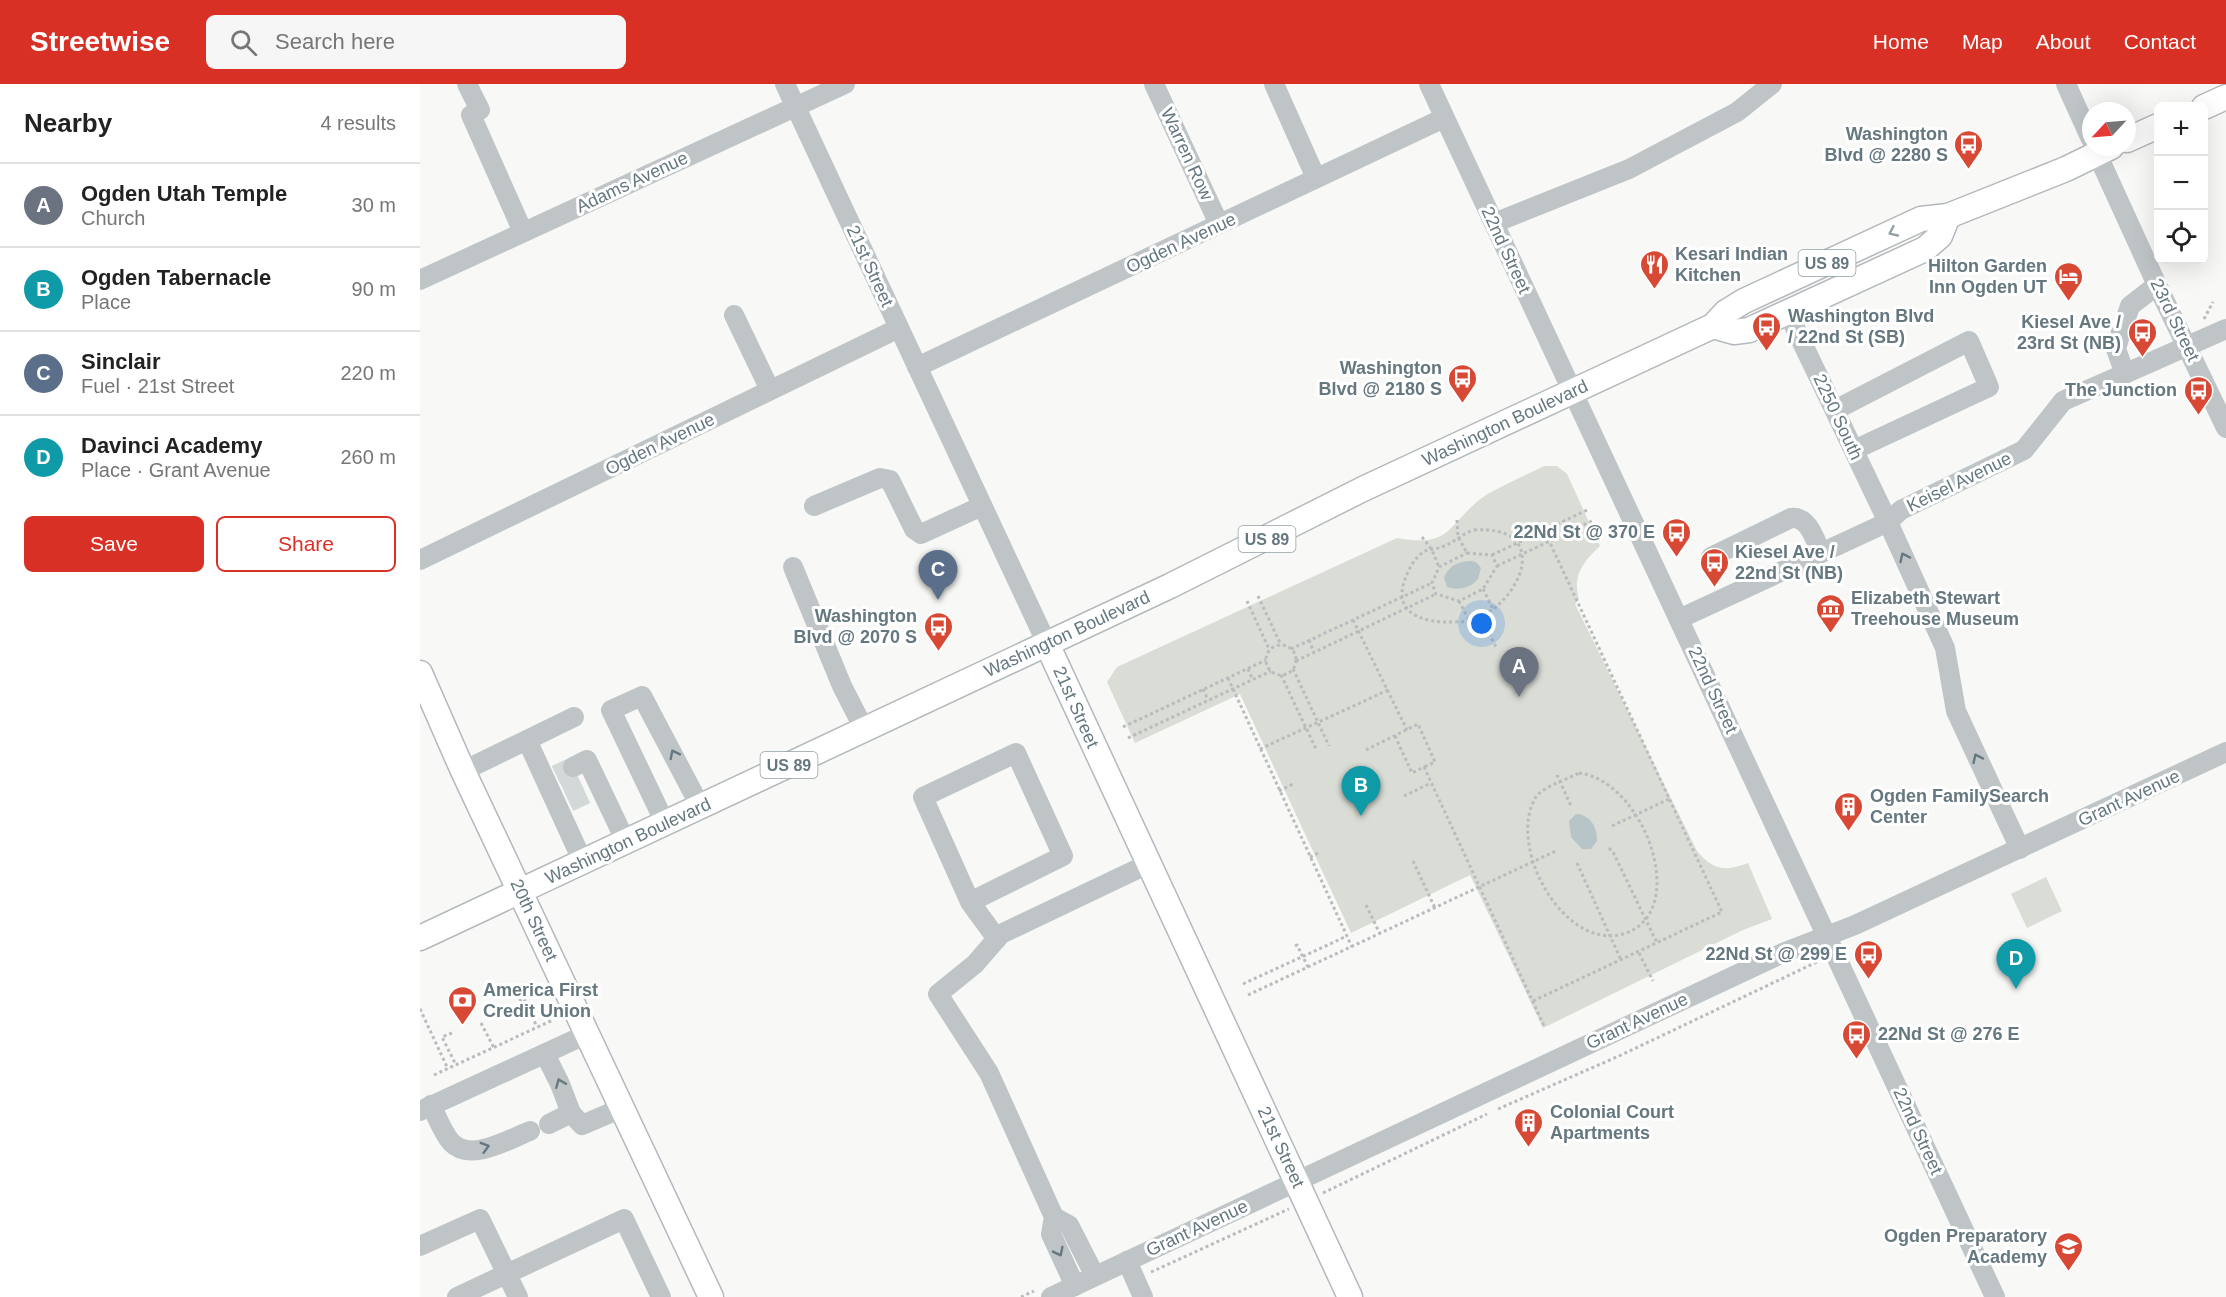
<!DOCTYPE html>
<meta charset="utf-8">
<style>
body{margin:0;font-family:Arial,sans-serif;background:#f6f6f6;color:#222}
.controls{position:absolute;right:18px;top:18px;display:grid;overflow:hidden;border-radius:9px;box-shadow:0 6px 24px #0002}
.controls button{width:54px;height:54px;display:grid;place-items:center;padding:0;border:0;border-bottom:2px solid #e0e0e0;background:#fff;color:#222;font:30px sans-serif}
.compass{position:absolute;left:1662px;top:18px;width:54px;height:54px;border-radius:50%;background:#fff;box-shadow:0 6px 24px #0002;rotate:244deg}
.you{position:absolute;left:1062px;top:540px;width:21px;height:21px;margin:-15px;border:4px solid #fff;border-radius:50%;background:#1a73e8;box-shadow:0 0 0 9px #1a73e833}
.badge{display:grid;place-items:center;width:39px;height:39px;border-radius:50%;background:#d93025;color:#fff;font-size:20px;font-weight:700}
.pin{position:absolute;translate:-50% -50px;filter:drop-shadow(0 2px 3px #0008)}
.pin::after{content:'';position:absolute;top:32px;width:21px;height:18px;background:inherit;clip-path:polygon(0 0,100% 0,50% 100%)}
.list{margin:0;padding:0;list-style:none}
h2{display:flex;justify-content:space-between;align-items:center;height:78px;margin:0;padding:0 24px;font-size:26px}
h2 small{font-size:20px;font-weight:400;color:#767676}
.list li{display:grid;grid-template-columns:39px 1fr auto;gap:18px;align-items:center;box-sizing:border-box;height:84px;padding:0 24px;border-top:2px solid #e0e0e0}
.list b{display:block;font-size:22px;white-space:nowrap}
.list p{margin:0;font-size:20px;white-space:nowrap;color:#767676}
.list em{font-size:20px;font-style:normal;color:#767676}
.actions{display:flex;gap:12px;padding:18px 24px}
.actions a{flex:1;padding:14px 0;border:2px solid #d93025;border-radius:9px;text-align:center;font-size:21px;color:#d93025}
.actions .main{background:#d93025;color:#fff}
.icon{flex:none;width:33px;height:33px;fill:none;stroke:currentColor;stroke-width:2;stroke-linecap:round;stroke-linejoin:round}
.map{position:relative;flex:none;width:1806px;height:1213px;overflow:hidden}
header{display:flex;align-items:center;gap:36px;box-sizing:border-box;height:84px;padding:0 30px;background:#d93025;color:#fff}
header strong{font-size:28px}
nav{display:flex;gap:33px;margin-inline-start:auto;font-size:21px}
.search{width:420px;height:54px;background:#f6f6f6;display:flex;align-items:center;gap:15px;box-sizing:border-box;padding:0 21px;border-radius:9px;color:#767676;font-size:22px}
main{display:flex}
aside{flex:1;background:#fff}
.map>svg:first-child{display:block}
.green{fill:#d9ddd5}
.water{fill:#b8c5c8}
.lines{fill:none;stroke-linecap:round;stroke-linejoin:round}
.minor-tunnel{stroke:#d3d8d8;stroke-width:20;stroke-dasharray:20 10;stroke-linecap:butt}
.major-casing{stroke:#b3b9bc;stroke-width:27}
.path{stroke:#b8bcbe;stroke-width:3;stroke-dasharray:3 3;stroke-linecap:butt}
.minor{stroke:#bfc5c7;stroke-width:20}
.major{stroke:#fff;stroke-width:24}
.oneway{stroke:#93a0a5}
.oneway2{stroke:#65777f}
.labels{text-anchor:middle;stroke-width:6;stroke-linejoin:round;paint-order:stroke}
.shield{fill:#fff;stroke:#93a0a5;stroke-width:1.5}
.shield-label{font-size:16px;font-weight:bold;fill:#65777f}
.poi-label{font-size:18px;font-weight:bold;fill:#65777f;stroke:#fff;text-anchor:end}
.street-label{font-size:18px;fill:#65777f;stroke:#fff}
</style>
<header>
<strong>Streetwise</strong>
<div class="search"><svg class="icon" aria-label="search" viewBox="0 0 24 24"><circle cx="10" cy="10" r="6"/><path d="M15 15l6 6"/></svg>Search here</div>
<nav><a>Home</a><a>Map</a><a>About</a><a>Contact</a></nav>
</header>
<main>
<aside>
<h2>Nearby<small>4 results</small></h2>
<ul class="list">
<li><span class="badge" style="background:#6b7280">A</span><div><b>Ogden Utah Temple</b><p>Church</p></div><em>30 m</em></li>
<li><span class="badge" style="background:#0f9aa8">B</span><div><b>Ogden Tabernacle</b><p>Place</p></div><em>90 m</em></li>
<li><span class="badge" style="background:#5c6f8a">C</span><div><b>Sinclair</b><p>Fuel · 21st Street</p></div><em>220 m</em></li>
<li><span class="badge" style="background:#0f9aa8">D</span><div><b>Davinci Academy</b><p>Place · Grant Avenue</p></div><em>260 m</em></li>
</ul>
<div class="actions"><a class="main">Save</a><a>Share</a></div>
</aside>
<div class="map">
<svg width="1806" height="1213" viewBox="0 0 1806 1213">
<rect width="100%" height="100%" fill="#f8f8f6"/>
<g class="green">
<path d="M1124 382H1137L1147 390 1180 462C1163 478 1152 491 1159 515L1155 520 1277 767C1293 786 1305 788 1328 779L1352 835 1323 846 1123 944 1050 791 931 849 820 610 715 659 687 598 697 583 977 454C1030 463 1025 445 1059 416 1073 405 1107 391 1124 382Z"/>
<polygon points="1626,793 1642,827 1607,844 1591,810"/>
</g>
<g class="water">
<path d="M1051 477 1056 478 1061 484 1058 495C1050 504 1039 507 1027 503L1024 494C1028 482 1039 477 1051 477Z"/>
<path d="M1156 730C1171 731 1177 743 1177 757L1171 765H1162L1151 753 1149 737Z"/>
</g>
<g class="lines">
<g class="minor-tunnel">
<polyline points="136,691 153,683"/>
<polyline points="143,705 160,697"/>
<polyline points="149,718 166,710"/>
</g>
<defs>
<g id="major">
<polyline points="1784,23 1806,13"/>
<polyline points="1707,56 1738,42"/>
<polyline points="1293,242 1314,248 1329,246 1505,165 1520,152 1528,132"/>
<polyline points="627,560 930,1213"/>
<polyline points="0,589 43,687 291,1213"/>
<polyline points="0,854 750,502 943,405 1293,242 1306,228 1324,217 1501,135 1528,132 1646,85 1691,63"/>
</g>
</defs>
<use href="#major" class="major-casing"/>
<g class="path">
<polyline points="1784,235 1793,218"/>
<polyline points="1037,436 1038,453 1047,469"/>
<path d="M1054 446C1126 441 1108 506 1063 532 1053 538 1038 538 1027 538 997 538 972 525 986 493 989 484 996 472 1005 467 1009 465 1017 465 1022 463 1034 459 1041 450 1054 446Z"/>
<polyline points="1002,453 1012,466 1019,483"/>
<polygon points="1047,469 1072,471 1077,482 1063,505 1039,517 1016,510 1012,499 1019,483"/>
<polyline points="1072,471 1167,426"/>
<polyline points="1077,482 1172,437"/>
<polyline points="1063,505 1073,525"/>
<polyline points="838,512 861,561"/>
<polyline points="827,517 849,565"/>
<polyline points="1039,517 1049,536"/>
<polyline points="1061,533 1076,563"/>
<polyline points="933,536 987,646"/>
<polyline points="889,556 894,568"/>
<circle cx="861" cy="576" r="15"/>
<polyline points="871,565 1012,499"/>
<polyline points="876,577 1016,510"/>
<polyline points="828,585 833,596"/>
<polyline points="873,585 909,662"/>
<polyline points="861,591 897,667"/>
<polyline points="808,594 932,863"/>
<polyline points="783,605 788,616"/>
<polyline points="703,643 846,576"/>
<polyline points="975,652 992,689 1004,683 1125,944"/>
<polyline points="708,654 851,587"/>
<polyline points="840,665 968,606"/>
<polyline points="946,666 998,640 1015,678 1004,683"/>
<path d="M1159 689C1225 697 1272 830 1203 850 1143 867 1086 761 1116 713 1122 703 1148 695 1159 689Z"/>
<polyline points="1137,691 1151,722"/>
<polyline points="859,707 873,700"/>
<polyline points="984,712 1011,699"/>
<polyline points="1192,742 1249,715"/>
<polyline points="1189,764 1193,768 1237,859"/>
<polyline points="890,773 900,768"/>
<polyline points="993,777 1015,824"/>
<polyline points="1157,779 1201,876"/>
<polyline points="946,821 960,850"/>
<polyline points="875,862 877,861 888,883"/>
<polyline points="1219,869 1233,897"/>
<polyline points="823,900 927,852"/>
<polyline points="828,911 1138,766"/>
<polyline points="99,917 104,915 117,943"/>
<polyline points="1113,917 1302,828 1124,446"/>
<polyline points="0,925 28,985"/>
<polyline points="61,939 74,964"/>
<polyline points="32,949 22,953 36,981"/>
<polyline points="14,991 133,936"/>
<polyline points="1078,1025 1199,972 1399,877"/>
<polyline points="903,1109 1067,1030"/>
<polyline points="731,1188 869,1125"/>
<polyline points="601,1213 614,1207"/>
</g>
<g class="minor">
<polyline points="47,0 60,26 51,31 103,148"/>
<polyline points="365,0 627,560"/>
<polyline points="734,0 799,140"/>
<polyline points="854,0 896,94"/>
<polyline points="1009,0 1575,1213"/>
<polyline points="1646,0 1671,55"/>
<polyline points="1674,63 1737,201 1806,344"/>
<polyline points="1074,139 1209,85 1317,28 1352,0"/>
<polyline points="0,196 425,0"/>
<polyline points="1368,229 1468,438 1525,564 1536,627 1600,765"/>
<polyline points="314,231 350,306"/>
<polyline points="1706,234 1710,222 1737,201"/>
<polyline points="1701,248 1696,265 1705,290"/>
<polyline points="497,283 1024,34"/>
<polyline points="1415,326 1549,257 1569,303 1434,366"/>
<polyline points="394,422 460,394 470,396 494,445 501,450 562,422"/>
<path d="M1291 473 1371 434C1389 432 1395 456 1401 469"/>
<polyline points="0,476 479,244"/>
<polyline points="373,483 422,602 444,645"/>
<polyline points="1259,535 1468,438 1481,426 1604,366 1643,317 1806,245"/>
<polyline points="107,656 154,633"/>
<polyline points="153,683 167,676 206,758"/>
<polyline points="43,687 107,656 163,778"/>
<polyline points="245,739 191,626 222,612 280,722"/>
<polyline points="550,818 643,772 596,669 503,713 550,818 577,855"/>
<polyline points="125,970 140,1000 151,1029"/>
<path d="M11 1021C17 1033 23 1049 31 1058 50 1079 89 1055 110 1047"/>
<polyline points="0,1027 167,950"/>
<polyline points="129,1040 151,1029 162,1041 202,1024"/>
<polyline points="634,1133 649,1141 675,1192"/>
<polyline points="0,1162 60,1135 98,1213"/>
<polyline points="707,1177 723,1213"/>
<polyline points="655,1202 631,1150 634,1133 569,989 518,910 555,880 581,850 728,780"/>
<polyline points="37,1213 204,1135 241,1213"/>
<polyline points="631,1213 1365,868 1435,841 1806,668"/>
</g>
<use href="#major" class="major"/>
</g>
<defs><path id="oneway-chevron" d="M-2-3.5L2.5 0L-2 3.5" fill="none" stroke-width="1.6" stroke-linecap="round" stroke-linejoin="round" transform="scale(1.5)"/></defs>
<use class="oneway" href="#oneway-chevron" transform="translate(1473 148) rotate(155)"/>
<g class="oneway2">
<use href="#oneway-chevron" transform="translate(1484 473) rotate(-115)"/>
<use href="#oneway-chevron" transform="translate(254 670) rotate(-117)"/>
<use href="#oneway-chevron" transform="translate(1557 674) rotate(-115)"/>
<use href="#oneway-chevron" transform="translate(140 999) rotate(-112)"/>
<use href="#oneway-chevron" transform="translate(65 1063) rotate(-16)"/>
<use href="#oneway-chevron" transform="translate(639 1168) rotate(64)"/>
</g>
<defs>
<symbol id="bus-pin" viewBox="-11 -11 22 30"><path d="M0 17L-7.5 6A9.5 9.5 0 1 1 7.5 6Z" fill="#d84935" stroke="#fff"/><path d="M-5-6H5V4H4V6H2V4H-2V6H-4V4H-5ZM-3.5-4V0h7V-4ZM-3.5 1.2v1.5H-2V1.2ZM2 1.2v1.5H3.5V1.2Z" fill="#fff"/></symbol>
<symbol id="restaurant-pin" viewBox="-11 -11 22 30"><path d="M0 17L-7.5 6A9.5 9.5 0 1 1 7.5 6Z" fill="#d84935" stroke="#fff"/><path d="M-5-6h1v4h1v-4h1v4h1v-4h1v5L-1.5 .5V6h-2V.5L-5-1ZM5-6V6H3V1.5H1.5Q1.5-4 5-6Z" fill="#fff"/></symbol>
<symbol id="hotel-pin" viewBox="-11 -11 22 30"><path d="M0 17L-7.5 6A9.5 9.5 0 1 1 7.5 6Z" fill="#d84935" stroke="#fff"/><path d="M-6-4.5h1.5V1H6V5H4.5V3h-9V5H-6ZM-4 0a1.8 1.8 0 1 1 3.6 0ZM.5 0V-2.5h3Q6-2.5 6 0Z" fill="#fff"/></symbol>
<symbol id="museum-pin" viewBox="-11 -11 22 30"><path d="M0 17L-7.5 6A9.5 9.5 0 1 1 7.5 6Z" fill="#d84935" stroke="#fff"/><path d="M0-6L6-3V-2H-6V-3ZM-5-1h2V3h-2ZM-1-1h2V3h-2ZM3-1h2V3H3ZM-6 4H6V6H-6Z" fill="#fff"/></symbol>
<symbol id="building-pin" viewBox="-11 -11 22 30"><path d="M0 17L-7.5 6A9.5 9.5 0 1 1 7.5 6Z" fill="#d84935" stroke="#fff"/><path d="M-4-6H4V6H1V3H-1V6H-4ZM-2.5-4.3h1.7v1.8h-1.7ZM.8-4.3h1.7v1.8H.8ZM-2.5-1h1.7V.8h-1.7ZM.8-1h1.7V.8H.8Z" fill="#fff"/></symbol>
<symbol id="bank-pin" viewBox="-11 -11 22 30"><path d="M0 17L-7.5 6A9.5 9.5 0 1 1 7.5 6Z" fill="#d84935" stroke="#fff"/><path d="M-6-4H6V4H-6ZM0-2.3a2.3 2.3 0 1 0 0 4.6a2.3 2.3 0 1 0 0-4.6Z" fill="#fff"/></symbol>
<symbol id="school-pin" viewBox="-11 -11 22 30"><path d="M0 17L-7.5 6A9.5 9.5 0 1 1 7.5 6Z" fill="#d84935" stroke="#fff"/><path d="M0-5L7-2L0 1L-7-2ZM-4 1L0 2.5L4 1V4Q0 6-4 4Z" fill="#fff"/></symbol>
</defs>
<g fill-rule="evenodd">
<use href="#bus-pin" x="1532" y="44" width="33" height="45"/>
<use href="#restaurant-pin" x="1218" y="164" width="33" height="45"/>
<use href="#hotel-pin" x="1632" y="176" width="33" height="45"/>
<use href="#bus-pin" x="1330" y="226" width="33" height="45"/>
<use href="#bus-pin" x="1706" y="232" width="33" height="45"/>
<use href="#bus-pin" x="1026" y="278" width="33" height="45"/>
<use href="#bus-pin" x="1762" y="290" width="33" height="45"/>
<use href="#bus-pin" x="1240" y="432" width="33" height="45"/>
<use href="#bus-pin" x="1278" y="462" width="33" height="45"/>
<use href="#museum-pin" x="1394" y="508" width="33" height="45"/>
<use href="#bus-pin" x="502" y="526" width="33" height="45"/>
<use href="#building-pin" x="1412" y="706" width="33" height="45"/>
<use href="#bus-pin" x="1432" y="854" width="33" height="45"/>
<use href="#bank-pin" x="26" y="900" width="33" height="45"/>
<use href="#bus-pin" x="1420" y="934" width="33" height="45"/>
<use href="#building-pin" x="1092" y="1022" width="33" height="45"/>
<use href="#school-pin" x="1632" y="1146" width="33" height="45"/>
</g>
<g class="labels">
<g class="shield">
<rect x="1378.5" y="166" width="57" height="26" rx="4.5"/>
<rect x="818.5" y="442" width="57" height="26" rx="4.5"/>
<rect x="340.5" y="668" width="57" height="26" rx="4.5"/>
</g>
<g class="shield-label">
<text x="1407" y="185">US 89</text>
<text x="847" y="461">US 89</text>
<text x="369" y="687">US 89</text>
</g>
<g class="poi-label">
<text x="1528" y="56">Washington<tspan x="1528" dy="21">Blvd @ 2280 S</tspan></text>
<text x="1255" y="176" text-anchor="start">Kesari Indian<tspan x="1255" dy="21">Kitchen</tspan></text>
<text x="1627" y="188">Hilton Garden<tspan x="1627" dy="21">Inn Ogden UT</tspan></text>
<text x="1368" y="238" text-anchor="start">Washington Blvd<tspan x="1368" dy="21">/ 22nd St (SB)</tspan></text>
<text x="1701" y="244">Kiesel Ave /<tspan x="1701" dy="21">23rd St (NB)</tspan></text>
<text x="1022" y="290">Washington<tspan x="1022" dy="21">Blvd @ 2180 S</tspan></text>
<text x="1757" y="312">The Junction</text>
<text x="1235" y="454">22Nd St @ 370 E</text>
<text x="1315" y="474" text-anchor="start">Kiesel Ave /<tspan x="1315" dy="21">22nd St (NB)</tspan></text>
<text x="1431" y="520" text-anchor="start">Elizabeth Stewart<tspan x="1431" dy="21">Treehouse Museum</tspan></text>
<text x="497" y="538">Washington<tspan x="497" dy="21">Blvd @ 2070 S</tspan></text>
<text x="1450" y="718" text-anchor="start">Ogden FamilySearch<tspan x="1450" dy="21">Center</tspan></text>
<text x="1427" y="876">22Nd St @ 299 E</text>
<text x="63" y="912" text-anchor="start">America First<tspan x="63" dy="21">Credit Union</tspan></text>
<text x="1458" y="956" text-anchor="start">22Nd St @ 276 E</text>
<text x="1130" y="1034" text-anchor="start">Colonial Court<tspan x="1130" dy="21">Apartments</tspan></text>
<text x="1627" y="1158">Ogden Preparatory<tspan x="1627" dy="21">Academy</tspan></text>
</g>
<g class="street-label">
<text transform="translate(767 70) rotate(65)" y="6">Warren Row</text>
<text transform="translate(212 98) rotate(-25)" y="6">Adams Avenue</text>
<text transform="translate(761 159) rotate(-25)" y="6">Ogden Avenue</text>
<text transform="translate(1086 166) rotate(65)" y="6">22nd Street</text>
<text transform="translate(450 182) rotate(65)" y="6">21st Street</text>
<text transform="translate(1755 236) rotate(64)" y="6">23rd Street</text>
<text transform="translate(1418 333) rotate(65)" y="6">2250 South</text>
<text transform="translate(1085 339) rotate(-25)" y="6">Washington Boulevard</text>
<text transform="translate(240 360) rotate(-26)" y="6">Ogden Avenue</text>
<text transform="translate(1539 398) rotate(-26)" y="6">Keisel Avenue</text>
<text transform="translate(647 550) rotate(-25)" y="6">Washington Boulevard</text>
<text transform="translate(1293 606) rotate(65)" y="6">22nd Street</text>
<text transform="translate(656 623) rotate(66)" y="6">21st Street</text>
<text transform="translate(1709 714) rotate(-25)" y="6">Grant Avenue</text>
<text transform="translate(208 757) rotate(-25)" y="6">Washington Boulevard</text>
<text transform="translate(114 836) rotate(65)" y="6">20th Street</text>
<text transform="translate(1217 937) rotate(-25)" y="6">Grant Avenue</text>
<text transform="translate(1498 1047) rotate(65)" y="6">22nd Street</text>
<text transform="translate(861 1063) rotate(65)" y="6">21st Street</text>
<text transform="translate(777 1144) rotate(-25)" y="6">Grant Avenue</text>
</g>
</g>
</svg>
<div class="controls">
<button>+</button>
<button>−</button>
<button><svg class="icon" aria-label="locate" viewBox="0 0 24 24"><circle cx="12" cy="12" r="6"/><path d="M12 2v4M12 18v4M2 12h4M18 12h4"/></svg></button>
</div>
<svg class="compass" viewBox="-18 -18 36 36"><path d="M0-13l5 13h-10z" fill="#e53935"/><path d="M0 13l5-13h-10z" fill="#767676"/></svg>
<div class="you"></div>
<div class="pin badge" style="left:1099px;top:613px;background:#6b7280">A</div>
<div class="pin badge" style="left:941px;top:732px;background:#0f9aa8">B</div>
<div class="pin badge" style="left:518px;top:516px;background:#5c6f8a">C</div>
<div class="pin badge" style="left:1596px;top:905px;background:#0f9aa8">D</div>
</div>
</main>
